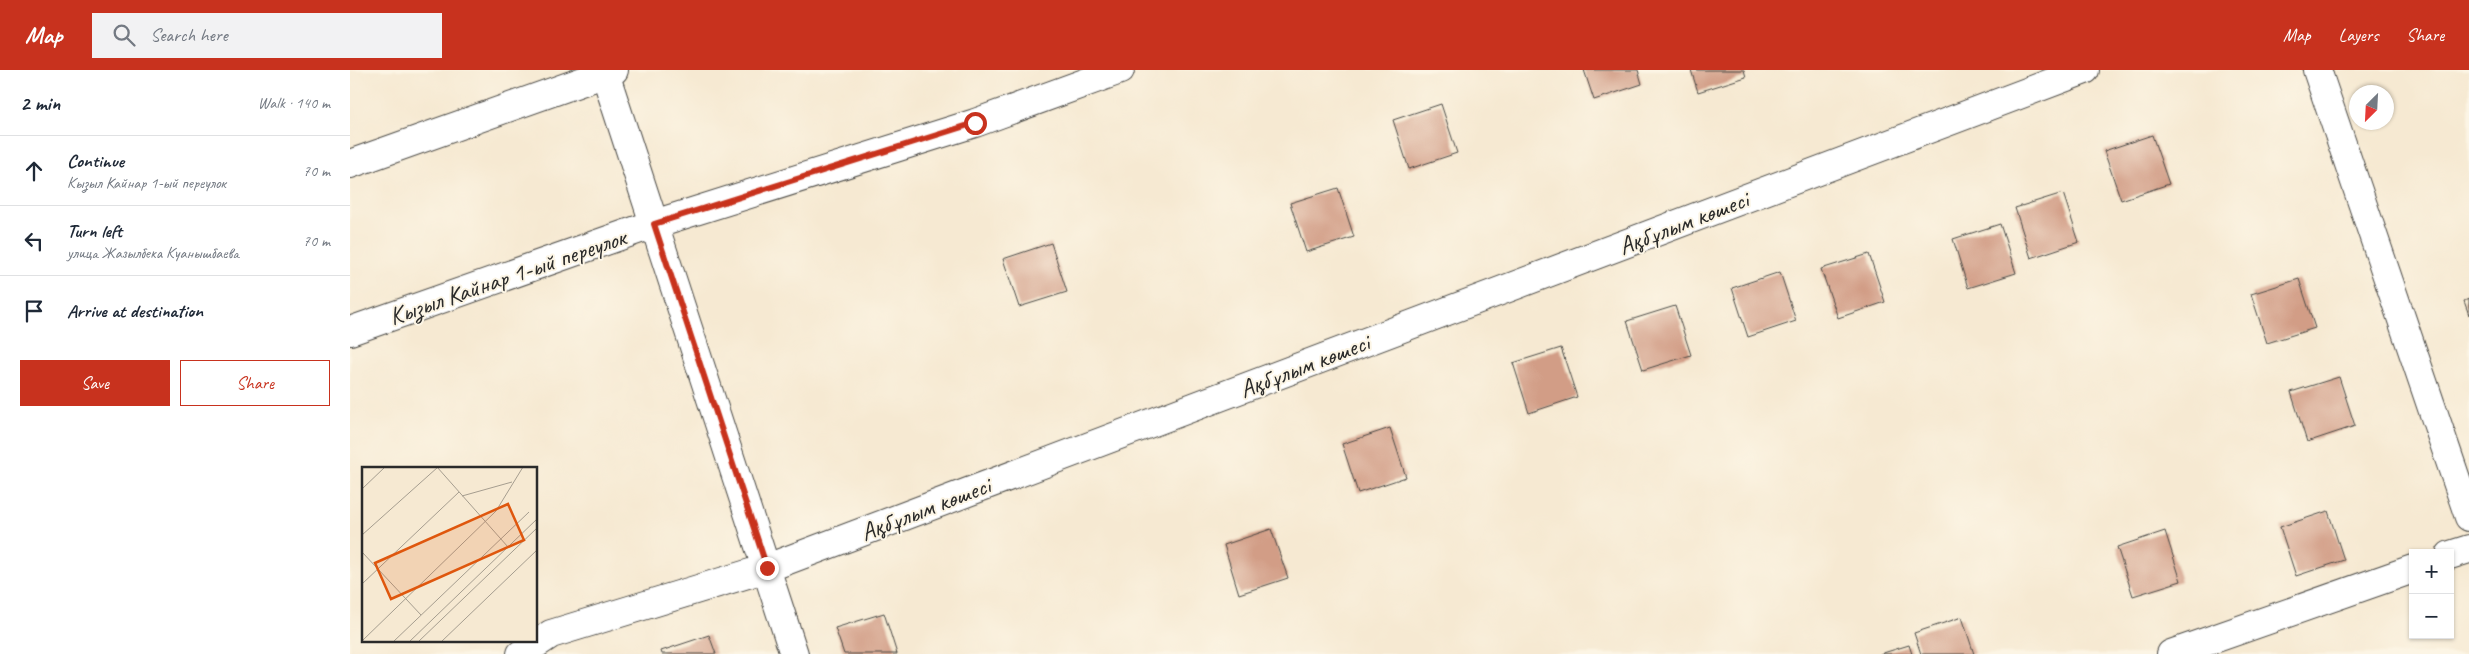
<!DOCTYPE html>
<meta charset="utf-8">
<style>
body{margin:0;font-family:Caveat,sans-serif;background:#f2f2f3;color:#1f2937}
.controls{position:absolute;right:15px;bottom:15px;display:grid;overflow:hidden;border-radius:0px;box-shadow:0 1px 4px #0004}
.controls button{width:45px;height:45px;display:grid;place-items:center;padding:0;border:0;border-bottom:1px solid #e0e1e3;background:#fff;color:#1f2937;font:25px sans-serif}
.compass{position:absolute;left:1999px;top:15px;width:45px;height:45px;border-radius:50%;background:#fff;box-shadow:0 1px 4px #0004;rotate:204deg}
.stop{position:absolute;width:15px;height:15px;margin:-11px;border:4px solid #c8321e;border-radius:50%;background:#fff}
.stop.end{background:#c8321e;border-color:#fff;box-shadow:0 1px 5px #0008}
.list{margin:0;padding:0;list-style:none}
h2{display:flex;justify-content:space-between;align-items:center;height:65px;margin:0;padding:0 20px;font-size:21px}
h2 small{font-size:16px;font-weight:400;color:#747a83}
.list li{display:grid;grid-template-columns:32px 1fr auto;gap:15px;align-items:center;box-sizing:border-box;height:70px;padding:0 20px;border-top:1px solid #e0e1e3}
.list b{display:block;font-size:19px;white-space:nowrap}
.list p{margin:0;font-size:16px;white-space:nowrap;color:#747a83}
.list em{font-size:16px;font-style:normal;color:#747a83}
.actions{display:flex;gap:10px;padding:15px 20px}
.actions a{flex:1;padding:11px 0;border:1px solid #c8321e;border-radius:0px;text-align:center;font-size:18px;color:#c8321e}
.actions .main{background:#c8321e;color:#fff}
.icon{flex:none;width:28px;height:28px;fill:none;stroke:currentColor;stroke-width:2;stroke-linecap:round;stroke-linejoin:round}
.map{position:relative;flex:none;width:2119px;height:584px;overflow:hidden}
header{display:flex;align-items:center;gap:30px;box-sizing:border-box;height:70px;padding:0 25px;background:#c8321e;color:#fff}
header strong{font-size:24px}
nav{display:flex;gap:28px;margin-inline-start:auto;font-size:18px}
.search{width:350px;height:45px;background:#f2f2f3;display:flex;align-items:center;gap:12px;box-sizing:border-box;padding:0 18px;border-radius:0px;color:#747a83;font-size:19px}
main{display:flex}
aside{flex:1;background:#fff}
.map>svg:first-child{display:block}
.building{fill:#d29d86}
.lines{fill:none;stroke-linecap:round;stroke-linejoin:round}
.street-casing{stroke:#494844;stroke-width:30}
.secondary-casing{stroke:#494844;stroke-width:30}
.street{stroke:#fff;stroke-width:28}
.secondary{stroke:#fff;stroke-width:28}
.route{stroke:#c8321e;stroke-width:6}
.labels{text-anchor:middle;stroke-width:4;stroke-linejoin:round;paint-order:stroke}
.street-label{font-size:25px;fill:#2b2b2b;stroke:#fcf5e5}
.inset-road{fill:none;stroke:#a59d8f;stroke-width:1}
.view{fill:#df570e;fill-opacity:0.15;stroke:#df570e;stroke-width:2.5}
.inset-edge{fill:none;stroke:#2b2b2b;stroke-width:2.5}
</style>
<header>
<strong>Map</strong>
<div class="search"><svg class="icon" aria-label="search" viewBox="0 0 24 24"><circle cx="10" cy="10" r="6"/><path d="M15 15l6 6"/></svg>Search here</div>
<nav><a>Map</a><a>Layers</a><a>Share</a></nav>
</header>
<main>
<aside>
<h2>2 min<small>Walk · 140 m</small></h2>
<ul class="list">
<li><svg class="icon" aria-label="ahead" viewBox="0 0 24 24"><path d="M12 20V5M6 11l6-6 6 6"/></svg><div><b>Continue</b><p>Кызыл Кайнар 1-ый переулок</p></div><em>70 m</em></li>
<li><svg class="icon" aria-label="left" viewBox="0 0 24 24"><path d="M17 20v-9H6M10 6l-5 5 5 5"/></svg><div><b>Turn left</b><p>улица Жазылбека Куанышбаева</p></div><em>70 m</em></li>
<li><svg class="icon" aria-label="arrive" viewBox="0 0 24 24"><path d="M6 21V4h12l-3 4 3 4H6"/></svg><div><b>Arrive at destination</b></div></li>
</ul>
<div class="actions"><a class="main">Save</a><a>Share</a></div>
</aside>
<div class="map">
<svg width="2119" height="584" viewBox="0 0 2119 584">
<rect width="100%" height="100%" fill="#fcf5e5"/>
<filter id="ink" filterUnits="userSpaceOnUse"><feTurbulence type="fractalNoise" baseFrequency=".02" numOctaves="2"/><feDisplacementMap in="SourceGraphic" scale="10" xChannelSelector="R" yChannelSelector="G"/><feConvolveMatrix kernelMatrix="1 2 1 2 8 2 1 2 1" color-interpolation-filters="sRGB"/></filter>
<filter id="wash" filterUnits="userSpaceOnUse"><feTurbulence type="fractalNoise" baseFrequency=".0096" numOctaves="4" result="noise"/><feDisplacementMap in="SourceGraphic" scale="20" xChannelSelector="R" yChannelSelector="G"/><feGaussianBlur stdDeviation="1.12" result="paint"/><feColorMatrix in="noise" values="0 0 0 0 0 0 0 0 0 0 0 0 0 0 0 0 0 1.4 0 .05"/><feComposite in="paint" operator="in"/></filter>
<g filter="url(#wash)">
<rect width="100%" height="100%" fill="#f6e9d2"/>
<g id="blocks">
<g class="building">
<polygon points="1234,0 1288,0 1292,14 1244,30"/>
<polygon points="1341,0 1394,0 1396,7 1348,22"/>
<polygon points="1091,34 1107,83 1059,99 1043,50"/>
<polygon points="1802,65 1819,114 1771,130 1754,81"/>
<polygon points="988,118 1004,167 956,182 940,133"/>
<polygon points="1713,123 1729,172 1681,188 1665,138"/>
<polygon points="1650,154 1666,203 1618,218 1603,169"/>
<polygon points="701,173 717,222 669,237 653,189"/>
<polygon points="1519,184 1535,232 1488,248 1471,199"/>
<polygon points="1430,202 1446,251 1398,267 1382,218"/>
<polygon points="1949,209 1965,258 1917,273 1901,224"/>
<polygon points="2119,229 2119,245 2114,231"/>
<polygon points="1325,236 1341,285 1293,300 1277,251"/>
<polygon points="1211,278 1227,327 1179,343 1163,293"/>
<polygon points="1989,307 2005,356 1957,372 1941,322"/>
<polygon points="1040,358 1056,407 1008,423 992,374"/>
<polygon points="1978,441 1994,490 1946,506 1930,457"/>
<polygon points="921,459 938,508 889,524 874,475"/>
<polygon points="1815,461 1831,511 1783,526 1767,477"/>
<polygon points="534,543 547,584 494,584 485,558"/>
<polygon points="1612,547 1624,584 1571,584 1564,563"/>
<polygon points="359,565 366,584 312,584 311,581"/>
<polygon points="1559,575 1562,584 1530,584"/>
</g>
</g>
</g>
<g filter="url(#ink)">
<use href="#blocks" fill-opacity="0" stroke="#494844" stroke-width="1"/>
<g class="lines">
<defs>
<g id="street">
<polyline points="1967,0 2119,447"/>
<polyline points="255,3 444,584"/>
<polyline points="0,261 304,154 625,53 770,0"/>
<polyline points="2100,485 2119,479"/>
<polyline points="171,584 201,564 417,498 1735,0"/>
<polyline points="1821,584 2063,499"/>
</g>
<polyline id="secondary" points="0,94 264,0"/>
</defs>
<use href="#street" class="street-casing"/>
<use href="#secondary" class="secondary-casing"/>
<use href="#street" class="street"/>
<use href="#secondary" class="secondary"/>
</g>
</g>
<g class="lines" filter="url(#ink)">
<polyline class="route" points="417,498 304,154 625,53"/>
</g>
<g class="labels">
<g class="street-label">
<text transform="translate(1333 152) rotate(-21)" y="9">Ақбұлым көшесі</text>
<text transform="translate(157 206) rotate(-19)" y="9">Кызыл Кайнар 1-ый переулок</text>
<text transform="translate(954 295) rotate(-21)" y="9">Ақбұлым көшесі</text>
<text transform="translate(575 438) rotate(-21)" y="9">Ақбұлым көшесі</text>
</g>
</g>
<g transform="translate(12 397)">
<rect width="175" height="175" fill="#f6e9d2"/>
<path class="inset-road" d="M75 0 146 80M0 22 23 0M100 29 150 15M0 68 76 0M0 85 59 148M0 117 97 25M0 174 134 44 161 0M31 175 167 45M47 175 175 52M56 175 175 61M79 175 175 83"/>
<path class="view" d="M146 37 162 73 29 132 13 96Z"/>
<rect width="175" height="175" class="inset-edge"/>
</g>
</svg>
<div class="controls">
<button>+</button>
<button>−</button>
</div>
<svg class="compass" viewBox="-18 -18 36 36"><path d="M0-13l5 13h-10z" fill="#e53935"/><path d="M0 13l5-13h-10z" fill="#747a83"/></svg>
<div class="stop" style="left:625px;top:53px"></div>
<div class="stop end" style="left:417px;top:498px"></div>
</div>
</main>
